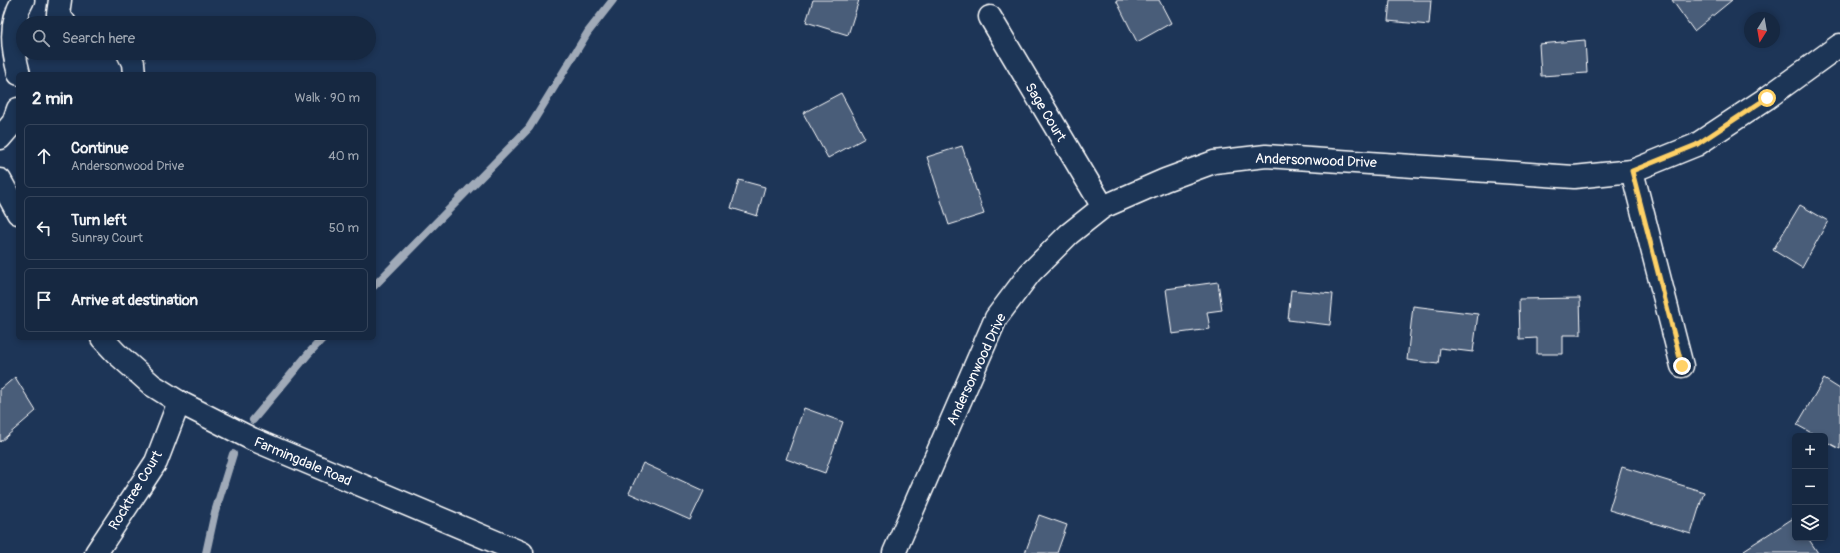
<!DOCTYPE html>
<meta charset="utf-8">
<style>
body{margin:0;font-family:Pangolin,sans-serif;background:#1f3048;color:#f1f3f6}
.controls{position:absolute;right:12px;bottom:12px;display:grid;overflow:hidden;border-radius:6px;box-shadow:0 2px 6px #0003}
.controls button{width:36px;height:36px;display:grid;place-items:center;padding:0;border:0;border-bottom:1px solid #35445a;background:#162841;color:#f1f3f6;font:20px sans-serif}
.compass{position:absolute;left:1744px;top:12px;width:36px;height:36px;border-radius:50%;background:#162841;box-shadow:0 2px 6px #0003;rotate:191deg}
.stop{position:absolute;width:12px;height:12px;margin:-9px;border:3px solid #ffd166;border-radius:50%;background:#fff}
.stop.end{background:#ffd166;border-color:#fff;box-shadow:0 1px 4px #0008}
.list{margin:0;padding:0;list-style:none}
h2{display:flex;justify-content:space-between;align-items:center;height:52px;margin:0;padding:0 16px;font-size:17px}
h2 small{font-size:13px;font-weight:400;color:#9ea6b1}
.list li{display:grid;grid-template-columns:26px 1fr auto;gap:12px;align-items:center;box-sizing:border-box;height:64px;margin:0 8px 8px;padding:0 8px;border:1px solid #35445a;border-radius:6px}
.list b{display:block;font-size:15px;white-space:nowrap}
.list p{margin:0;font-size:13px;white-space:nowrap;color:#9ea6b1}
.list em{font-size:13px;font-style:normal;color:#9ea6b1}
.icon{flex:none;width:22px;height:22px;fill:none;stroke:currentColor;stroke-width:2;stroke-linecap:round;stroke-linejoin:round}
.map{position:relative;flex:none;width:1840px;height:553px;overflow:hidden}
.search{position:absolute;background:#162841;box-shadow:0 2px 6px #0003;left:16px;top:16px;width:360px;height:44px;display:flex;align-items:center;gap:10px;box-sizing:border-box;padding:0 14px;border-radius:22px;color:#9ea6b1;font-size:15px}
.panel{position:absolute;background:#162841;box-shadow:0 2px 6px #0003;left:16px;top:72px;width:360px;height:268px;border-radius:6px}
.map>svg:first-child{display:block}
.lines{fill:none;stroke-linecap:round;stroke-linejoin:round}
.stream{stroke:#a0aab8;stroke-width:8}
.building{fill:#4a5d79;stroke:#fff}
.minor-casing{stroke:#fff;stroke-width:25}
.minor{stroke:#1d3557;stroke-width:22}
.route{stroke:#ffd166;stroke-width:5}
.labels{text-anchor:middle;stroke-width:4;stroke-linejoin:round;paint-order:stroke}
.street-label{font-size:14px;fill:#fff;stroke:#1d3557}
</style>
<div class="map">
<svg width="1840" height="553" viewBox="0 0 1840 553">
<rect width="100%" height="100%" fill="#1d3557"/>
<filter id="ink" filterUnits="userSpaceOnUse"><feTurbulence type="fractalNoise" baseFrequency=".025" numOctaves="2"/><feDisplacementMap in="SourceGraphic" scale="8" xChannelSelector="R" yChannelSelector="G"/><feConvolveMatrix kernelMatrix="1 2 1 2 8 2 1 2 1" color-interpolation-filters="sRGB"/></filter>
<g filter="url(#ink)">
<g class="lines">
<g class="stream">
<polyline points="374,286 529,128 588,32 613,0"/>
<polyline points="253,420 309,353 323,338"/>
<polyline points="206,553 215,512 233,454"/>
</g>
</g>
<g class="building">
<polygon points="813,0 859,0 848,35 806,22"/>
<polygon points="1116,0 1159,0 1171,23 1137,42"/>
<polygon points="1390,0 1431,0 1429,25 1388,21"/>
<polygon points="1672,0 1732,0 1694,31"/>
<polygon points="1585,40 1587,73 1541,76 1539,44"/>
<polygon points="841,93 865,138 828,158 803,113"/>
<polygon points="962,146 984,214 949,225 927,157"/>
<polygon points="739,180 765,187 757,216 731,208"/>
<polygon points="1800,205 1828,221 1802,268 1773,250"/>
<polygon points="1218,282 1222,310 1207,312 1210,329 1172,334 1166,289"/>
<polygon points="1291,290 1333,294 1330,325 1288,320"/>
<polygon points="1580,298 1581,335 1563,335 1563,354 1537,354 1537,338 1520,339 1519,299"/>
<polygon points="1413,306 1478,314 1473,352 1440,348 1438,364 1407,360"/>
<polygon points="15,377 36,411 0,442 0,388 1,389"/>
<polygon points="1824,379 1840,389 1840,449 1825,441 1825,436 1817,436 1797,425"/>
<polygon points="804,408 843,422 825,473 786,459"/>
<polygon points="643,463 704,491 690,520 629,493"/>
<polygon points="1622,467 1704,492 1691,534 1609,510"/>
<polygon points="1039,515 1067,525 1057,553 1025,553"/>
<polygon points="1795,517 1795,538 1808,538 1818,553 1746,553 1744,550"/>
</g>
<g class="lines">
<defs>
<g id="minor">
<polyline points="60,0 58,14 65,23"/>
<polyline points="990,17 1103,207"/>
<polyline points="128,53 133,63 134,74"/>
<path d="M19 74C12 48 9 24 23 0"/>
<polyline points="0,138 13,123 18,109"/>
<polyline points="1632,171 1682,366"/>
<polyline points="0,180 18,213"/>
<polyline points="102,338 116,353 152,385 179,402 252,439 522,553"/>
<polyline points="96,553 156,462 179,402"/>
<polyline points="894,553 996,318 1030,273 1069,234 1103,207 1165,180 1214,162 1266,156 1574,177 1632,171 1696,145 1767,98 1840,45"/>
</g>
</defs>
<use href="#minor" class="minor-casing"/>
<use href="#minor" class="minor"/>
</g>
</g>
<g class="lines" filter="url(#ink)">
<polyline class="route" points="1682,366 1632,171 1696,145 1767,98"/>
</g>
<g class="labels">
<g class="street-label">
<text transform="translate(1046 112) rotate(59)" y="5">Sage Court</text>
<text transform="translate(1316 160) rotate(2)" y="5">Andersonwood Drive</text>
<text transform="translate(976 369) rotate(-65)" y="5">Andersonwood Drive</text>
<text transform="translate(303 461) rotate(23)" y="5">Farmingdale Road</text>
<text transform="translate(135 490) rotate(-59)" y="5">Rocktree Court</text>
</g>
</g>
</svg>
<div class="controls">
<button>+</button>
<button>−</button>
<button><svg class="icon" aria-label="layers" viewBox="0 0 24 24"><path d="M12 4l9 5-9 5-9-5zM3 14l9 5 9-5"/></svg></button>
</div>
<svg class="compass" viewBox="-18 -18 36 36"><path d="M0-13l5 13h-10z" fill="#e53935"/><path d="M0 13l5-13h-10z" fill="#9ea6b1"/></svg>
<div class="stop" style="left:1767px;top:98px"></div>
<div class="stop end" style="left:1682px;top:366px"></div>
<div class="search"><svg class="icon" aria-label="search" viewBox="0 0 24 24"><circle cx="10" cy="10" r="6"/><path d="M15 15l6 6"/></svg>Search here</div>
<section class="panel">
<h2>2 min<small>Walk · 90 m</small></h2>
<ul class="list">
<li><svg class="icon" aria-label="ahead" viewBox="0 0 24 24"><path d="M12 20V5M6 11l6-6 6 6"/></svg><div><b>Continue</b><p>Andersonwood Drive</p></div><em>40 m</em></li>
<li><svg class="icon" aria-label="left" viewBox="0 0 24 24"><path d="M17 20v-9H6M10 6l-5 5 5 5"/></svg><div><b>Turn left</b><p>Sunray Court</p></div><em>50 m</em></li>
<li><svg class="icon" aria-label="arrive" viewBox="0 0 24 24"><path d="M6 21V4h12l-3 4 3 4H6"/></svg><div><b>Arrive at destination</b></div></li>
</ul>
</section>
</div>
